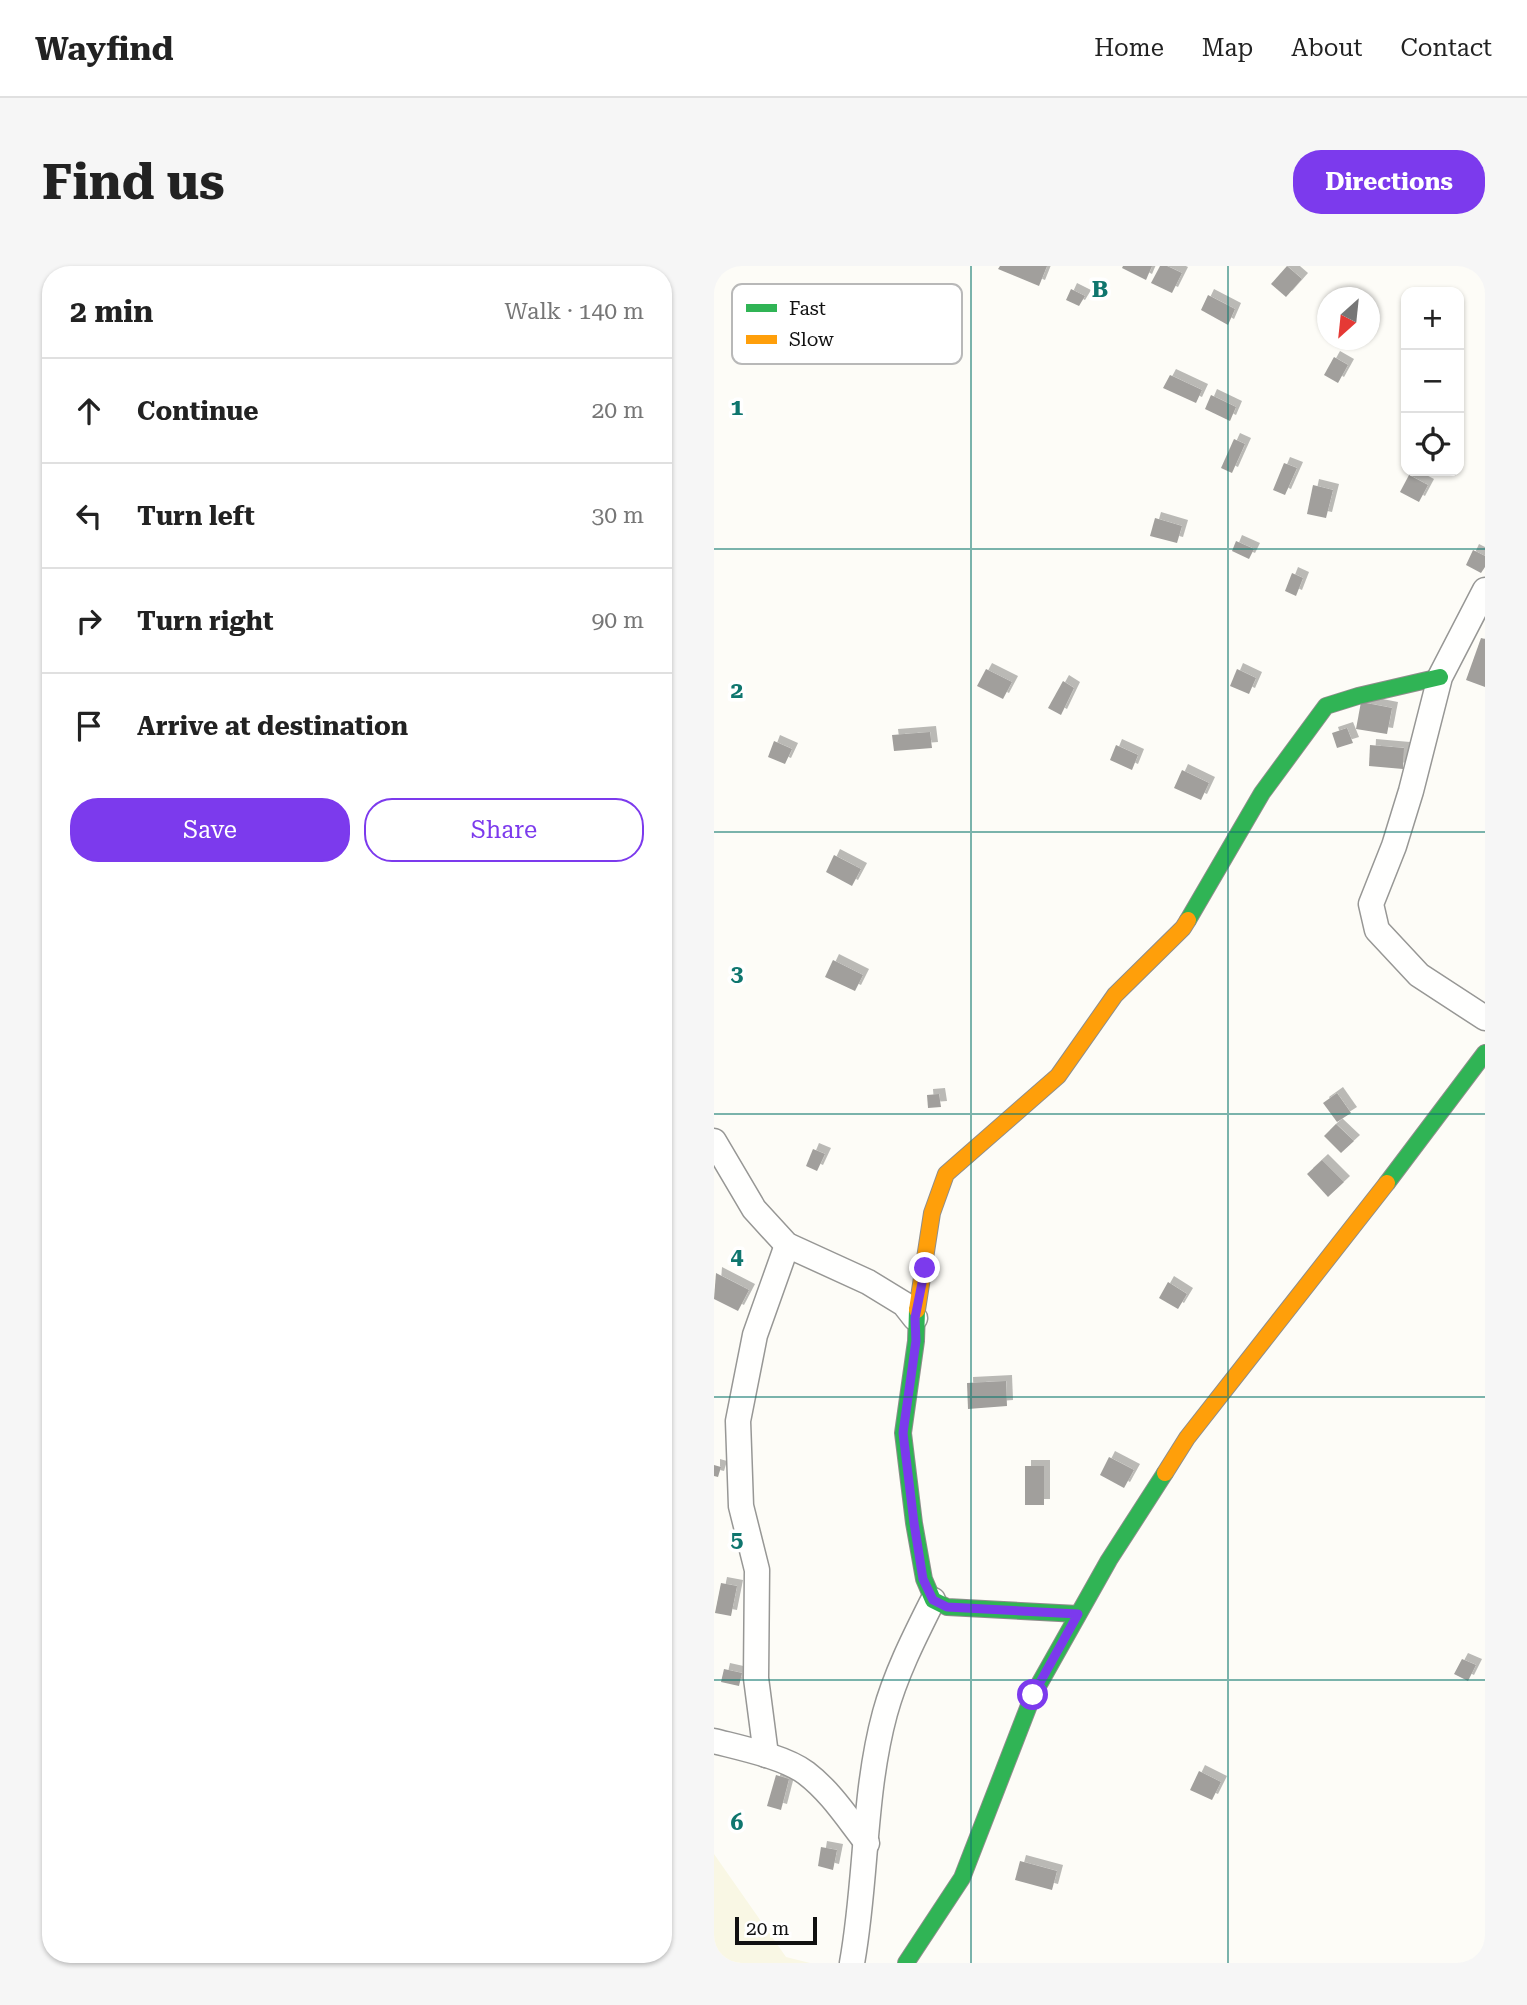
<!DOCTYPE html>
<meta charset="utf-8">
<style>
body{margin:0;font-family:"Roboto Serif",serif;background:#f6f6f6;color:#222}
.controls{position:absolute;right:21px;top:21px;display:grid;overflow:hidden;border-radius:14px;box-shadow:0 2px 5px #0004}
.controls button{width:63px;height:63px;display:grid;place-items:center;padding:0;border:0;border-bottom:2px solid #e0e0e0;background:#fff;color:#222;font:35px sans-serif}
.compass{position:absolute;left:603px;top:21px;width:63px;height:63px;border-radius:50%;background:#fff;box-shadow:0 2px 5px #0004;rotate:207deg}
.scale{position:absolute;left:21px;bottom:18px;width:82px;box-sizing:border-box;padding-left:7px;border:4px solid #111;border-top:0;font-size:19px;line-height:24px;white-space:nowrap;color:#111;-webkit-text-stroke:5px #fff;paint-order:stroke}
.stop{position:absolute;width:21px;height:21px;margin:-16px;border:5px solid #7c3aed;border-radius:50%;background:#fff}
.stop.end{background:#7c3aed;border-color:#fff;box-shadow:0 2px 7px #0008}
.list{margin:0;padding:0;list-style:none}
h2{display:flex;justify-content:space-between;align-items:center;height:91px;margin:0;padding:0 28px;font-size:30px}
h2 small{font-size:23px;font-weight:400;color:#767676}
.list li{display:grid;grid-template-columns:46px 1fr auto;gap:21px;align-items:center;box-sizing:border-box;height:105px;padding:0 28px;border-top:2px solid #e0e0e0}
.list b{display:block;font-size:26px;white-space:nowrap}
.list em{font-size:23px;font-style:normal;color:#767676}
.actions{display:flex;gap:14px;padding:21px 28px}
.actions a{flex:1;padding:16px 0;border:2px solid #7c3aed;border-radius:28px;text-align:center;font-size:24px;color:#7c3aed}
.actions .main{background:#7c3aed;color:#fff}
.icon{flex:none;width:38px;height:38px;fill:none;stroke:currentColor;stroke-width:2;stroke-linecap:round;stroke-linejoin:round}
.map{position:relative;flex:none;width:771px;height:1697px;overflow:hidden;border-radius:28px}
header{display:flex;align-items:center;gap:42px;box-sizing:border-box;height:98px;padding:0 35px;background:#fff;border-bottom:2px solid #e0e0e0}
header strong{font-size:33px}
nav{display:flex;gap:38px;margin-inline-start:auto;font-size:24px}
.intro{display:flex;align-items:center;justify-content:space-between;box-sizing:border-box;height:168px;padding:0 42px}
h1{margin:0;font-size:49px}
.button{padding:18px 32px;border-radius:28px;background:#7c3aed;color:#fff;font-size:24px;font-weight:700}
main{display:flex;gap:42px;padding:0 42px}
aside{flex:1;background:#fff;border-radius:28px;box-shadow:0 2px 5px #0004}
.map>svg:first-child{display:block}
.farmland{fill:#f9f7e4}
.building{fill:#a19f9c;filter:url(#shadow)}
.lines{fill:none;stroke-linecap:round;stroke-linejoin:round}
.street-casing{stroke:#979795;stroke-width:27}
.fast-casing{stroke:#8e8d8b;stroke-width:18}
.slow-casing{stroke:#8e8d8b;stroke-width:18}
.street{stroke:#fffffe;stroke-width:24}
.fast{stroke:#30b455;stroke-width:16}
.slow{stroke:#ff9f0a;stroke-width:16}
.route{stroke:#7c3aed;stroke-width:9}
.grid{fill:none;stroke:#0f766e;stroke-width:2;stroke-opacity:0.55}
.key{fill:#fff;stroke:#b8b8b8;stroke-width:2}
.key-label{font-size:19px;fill:#111}
.grid-label{font-size:23px;text-anchor:middle;font-weight:bold;fill:#0f766e;stroke:#fff;stroke-width:7;stroke-linejoin:round;paint-order:stroke}
</style>
<header>
<strong>Wayfind</strong>
<nav><a>Home</a><a>Map</a><a>About</a><a>Contact</a></nav>
</header>
<div class="intro"><h1>Find us</h1><a class="button">Directions</a></div>
<main>
<aside>
<h2>2 min<small>Walk · 140 m</small></h2>
<ul class="list">
<li><svg class="icon" aria-label="ahead" viewBox="0 0 24 24"><path d="M12 20V5M6 11l6-6 6 6"/></svg><div><b>Continue</b></div><em>20 m</em></li>
<li><svg class="icon" aria-label="left" viewBox="0 0 24 24"><path d="M17 20v-9H6M10 6l-5 5 5 5"/></svg><div><b>Turn left</b></div><em>30 m</em></li>
<li><svg class="icon" aria-label="right" viewBox="0 0 24 24"><path d="M7 20v-9h11M14 6l5 5-5 5"/></svg><div><b>Turn right</b></div><em>90 m</em></li>
<li><svg class="icon" aria-label="arrive" viewBox="0 0 24 24"><path d="M6 21V4h12l-3 4 3 4H6"/></svg><div><b>Arrive at destination</b></div></li>
</ul>
<div class="actions"><a class="main">Save</a><a>Share</a></div>
</aside>
<div class="map">
<svg width="771" height="1697" viewBox="0 0 771 1697">
<defs>
<filter id="shadow"><feDropShadow dx="6" dy="-6" stdDeviation="0" flood-color="#0004"/></filter>
</defs>
<rect width="100%" height="100%" fill="#fdfcf7"/>
<polygon class="farmland" points="0,1588 72,1691 96,1697 0,1697"/>
<g class="building">
<polygon points="286,0 333,0 325,20 284,3"/>
<polygon points="409,0 438,0 432,14 408,2"/>
<polygon points="446,0 453,0 468,7 458,27 437,17"/>
<polygon points="573,0 588,13 572,31 557,18"/>
<polygon points="357,23 371,30 365,40 352,34"/>
<polygon points="494,29 521,43 514,59 487,44"/>
<polygon points="620,91 634,99 624,117 610,109"/>
<polygon points="456,109 488,124 482,137 449,122"/>
<polygon points="497,129 522,141 516,155 491,143"/>
<polygon points="520,173 531,178 518,207 507,202"/>
<polygon points="570,197 583,202 571,229 559,224"/>
<polygon points="695,209 714,219 705,236 686,226"/>
<polygon points="599,219 619,224 612,252 593,248"/>
<polygon points="441,252 468,260 463,277 436,270"/>
<polygon points="522,275 540,283 535,293 518,285"/>
<polygon points="759,284 771,290 771,301 767,307 752,299"/>
<polygon points="578,307 589,312 582,330 571,325"/>
<polygon points="767,372 771,373 771,421 752,414"/>
<polygon points="272,403 298,416 289,433 263,420"/>
<polygon points="523,403 542,412 535,428 516,420"/>
<polygon points="349,415 360,422 347,449 334,442"/>
<polygon points="647,436 678,442 673,468 642,463"/>
<polygon points="633,462 639,477 623,482 618,467"/>
<polygon points="216,466 218,482 180,485 178,469"/>
<polygon points="60,475 78,483 71,498 54,491"/>
<polygon points="402,479 424,489 418,504 396,494"/>
<polygon points="656,479 690,482 689,503 655,500"/>
<polygon points="468,504 495,517 487,534 460,522"/>
<polygon points="120,589 147,603 138,620 112,606"/>
<polygon points="119,694 149,709 141,725 111,711"/>
<polygon points="623,827 637,847 623,856 609,837"/>
<polygon points="225,828 227,841 214,842 213,829"/>
<polygon points="622,858 640,875 627,887 610,870"/>
<polygon points="99,883 111,888 103,905 92,900"/>
<polygon points="608,894 630,916 614,931 593,908"/>
<polygon points="2,1007 35,1024 24,1045 0,1033"/>
<polygon points="454,1016 473,1028 464,1043 445,1032"/>
<polygon points="292,1115 293,1140 254,1143 253,1117"/>
<polygon points="395,1191 420,1204 410,1222 386,1209"/>
<polygon points="0,1199 7,1201 4,1211 0,1210"/>
<rect x="311" y="1200" width="19" height="39"/>
<polygon points="7,1317 23,1320 17,1350 1,1347"/>
<polygon points="748,1393 762,1399 754,1415 740,1408"/>
<polygon points="10,1403 28,1407 25,1420 7,1416"/>
<polygon points="485,1505 507,1516 498,1534 476,1524"/>
<polygon points="62,1509 75,1513 67,1544 53,1540"/>
<polygon points="107,1581 123,1584 119,1604 104,1600"/>
<polygon points="306,1595 343,1605 338,1624 301,1614"/>
</g>
<g class="lines">
<defs>
<g id="street">
<polyline points="771,324 726,411 697,525 680,580 657,638 663,664 705,709 771,752"/>
<polyline points="0,875 40,943 73,979 154,1016 190,1038 201,1052"/>
<path d="M0 1475C27 1482 71 1491 92 1507 117 1526 134 1553 153 1577"/>
<polyline points="52,1489 42,1412 43,1304 27,1240 24,1155 41,1069 73,979"/>
<path d="M138 1697C153 1614 149 1528 171 1447 182 1407 201 1370 219 1334"/>
</g>
<g id="fast">
<polyline points="474,654 548,527 612,440 644,430 726,411"/>
<polyline points="673,917 771,787"/>
<polyline points="203,1044 202,1075 189,1167 200,1257 210,1313 219,1334 233,1341 364,1348"/>
<polyline points="192,1697 248,1612 319,1429 395,1294 451,1207"/>
</g>
<g id="slow">
<polyline points="203,1044 218,947 232,908 344,810 401,729 469,662 474,654"/>
<polyline points="451,1207 473,1172 673,917"/>
</g>
</defs>
<use href="#street" class="street-casing"/>
<use href="#fast" class="fast-casing"/>
<use href="#slow" class="slow-casing"/>
<use href="#street" class="street"/>
<use href="#fast" class="fast"/>
<use href="#slow" class="slow"/>
</g>
<g class="lines">
<polyline class="route" points="211,1002 201,1052 202,1075 189,1167 200,1257 209,1313 219,1334 233,1341 364,1348 319,1429"/>
</g>
<path class="grid" d="M257 0V1697M514 0V1697M0 283H771M0 566H771M0 848H771M0 1131H771M0 1414H771"/>
<rect x="18" y="18" width="230" height="80" rx="10" class="key"/>
<rect x="32" y="38" width="31" height="8" fill="#30b455"/>
<rect x="32" y="69" width="31" height="9" fill="#ff9f0a"/>
<g class="key-label">
<text x="75" y="49">Fast</text>
<text x="75" y="80">Slow</text>
</g>
<g class="grid-label">
<text x="386" y="31">B</text>
<text x="23" y="149">1</text>
<text x="23" y="432">2</text>
<text x="23" y="715">3</text>
<text x="23" y="998">4</text>
<text x="23" y="1281">5</text>
<text x="23" y="1564">6</text>
</g>
</svg>
<div class="controls">
<button>+</button>
<button>−</button>
<button><svg class="icon" aria-label="locate" viewBox="0 0 24 24"><circle cx="12" cy="12" r="6"/><path d="M12 2v4M12 18v4M2 12h4M18 12h4"/></svg></button>
</div>
<svg class="compass" viewBox="-18 -18 36 36"><path d="M0-13l5 13h-10z" fill="#e53935"/><path d="M0 13l5-13h-10z" fill="#767676"/></svg>
<div class="scale">20 m</div>
<div class="stop" style="left:319px;top:1429px"></div>
<div class="stop end" style="left:211px;top:1002px"></div>
</div>
</main>
